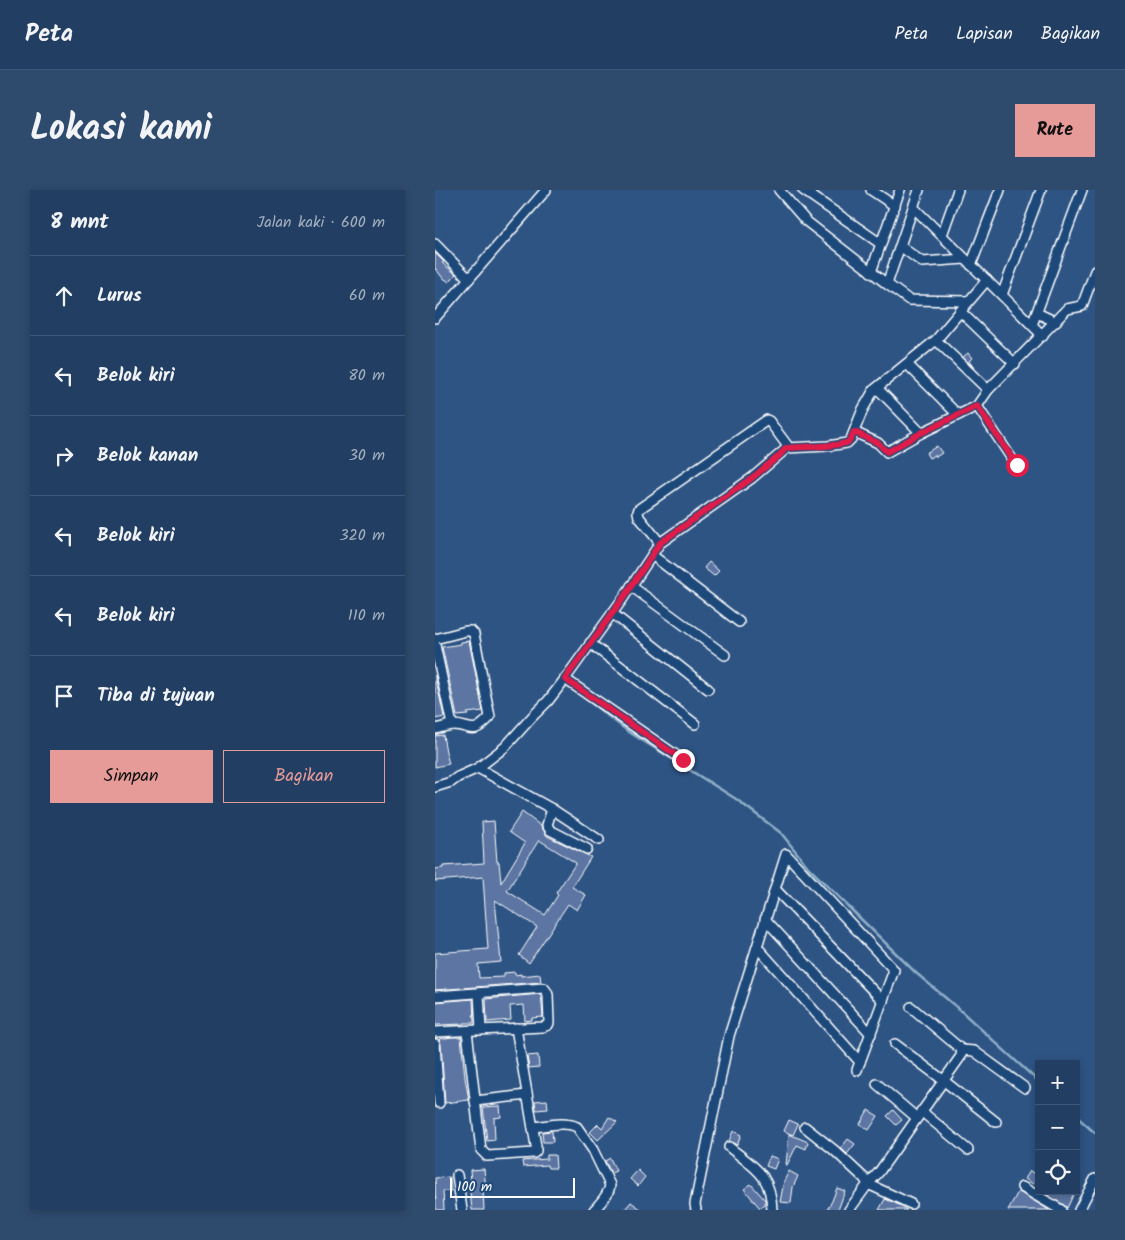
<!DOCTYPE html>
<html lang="id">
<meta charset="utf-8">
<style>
body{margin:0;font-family:Kalam,sans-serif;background:#2e4a6c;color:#f1f3f6}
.controls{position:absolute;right:15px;bottom:15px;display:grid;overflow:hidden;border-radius:0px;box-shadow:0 2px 8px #0003}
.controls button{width:45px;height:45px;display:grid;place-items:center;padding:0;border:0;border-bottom:1px solid #3f5878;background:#223f63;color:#f1f3f6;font:25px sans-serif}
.scale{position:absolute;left:15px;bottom:12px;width:125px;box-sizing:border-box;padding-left:5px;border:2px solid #fff;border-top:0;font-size:14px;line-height:18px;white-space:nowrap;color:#fff;-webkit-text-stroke:4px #1f4a7a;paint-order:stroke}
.stop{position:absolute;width:15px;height:15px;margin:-11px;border:4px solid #e11d48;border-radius:50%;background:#fff}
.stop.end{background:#e11d48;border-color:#fff;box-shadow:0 1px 5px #0008}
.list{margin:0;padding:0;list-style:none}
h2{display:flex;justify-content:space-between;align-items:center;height:65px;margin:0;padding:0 20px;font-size:21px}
h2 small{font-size:16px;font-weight:400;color:#a2afbe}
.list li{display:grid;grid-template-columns:32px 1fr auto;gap:15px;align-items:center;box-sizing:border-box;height:80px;padding:0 20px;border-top:1px solid #3f5878}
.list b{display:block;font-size:19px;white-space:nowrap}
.list em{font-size:16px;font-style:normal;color:#a2afbe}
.actions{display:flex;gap:10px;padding:15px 20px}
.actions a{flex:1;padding:11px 0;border:1px solid #e69b98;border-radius:0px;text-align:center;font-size:18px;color:#e69b98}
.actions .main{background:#e69b98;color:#111}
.icon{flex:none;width:28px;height:28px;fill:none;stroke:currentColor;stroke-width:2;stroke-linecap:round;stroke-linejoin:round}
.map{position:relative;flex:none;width:660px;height:1020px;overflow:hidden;border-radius:0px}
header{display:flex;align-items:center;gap:30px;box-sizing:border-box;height:70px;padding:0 25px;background:#223f63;border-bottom:1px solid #3f5878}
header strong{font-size:24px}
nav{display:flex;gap:28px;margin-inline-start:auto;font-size:18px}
.intro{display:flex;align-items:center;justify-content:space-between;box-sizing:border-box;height:120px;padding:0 30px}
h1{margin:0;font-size:35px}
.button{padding:12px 22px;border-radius:0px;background:#e69b98;color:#111;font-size:18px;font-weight:700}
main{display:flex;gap:30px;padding:0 30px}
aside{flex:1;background:#223f63;border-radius:0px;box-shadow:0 2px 8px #0003}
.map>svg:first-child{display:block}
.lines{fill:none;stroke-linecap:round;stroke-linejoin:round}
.stream{stroke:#90b0c8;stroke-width:2.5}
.building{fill:#5b75a2;stroke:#fff;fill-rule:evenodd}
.minor-casing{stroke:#fff;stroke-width:12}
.minor{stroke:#1f4a7a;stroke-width:9}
.route{stroke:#e11d48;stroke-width:6}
</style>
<header>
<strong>Peta</strong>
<nav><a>Peta</a><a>Lapisan</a><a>Bagikan</a></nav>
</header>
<div class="intro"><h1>Lokasi kami</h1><a class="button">Rute</a></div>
<main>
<aside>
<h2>8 mnt<small>Jalan kaki · 600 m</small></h2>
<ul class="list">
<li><svg class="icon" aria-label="ahead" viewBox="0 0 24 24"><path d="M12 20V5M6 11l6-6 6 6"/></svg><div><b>Lurus</b></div><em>60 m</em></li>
<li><svg class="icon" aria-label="left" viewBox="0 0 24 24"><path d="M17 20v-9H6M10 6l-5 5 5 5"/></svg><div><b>Belok kiri</b></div><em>80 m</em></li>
<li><svg class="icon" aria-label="right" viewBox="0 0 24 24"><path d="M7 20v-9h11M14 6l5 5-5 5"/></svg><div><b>Belok kanan</b></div><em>30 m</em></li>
<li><svg class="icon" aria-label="left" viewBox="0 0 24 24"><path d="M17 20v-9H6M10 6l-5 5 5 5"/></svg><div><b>Belok kiri</b></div><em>320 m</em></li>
<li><svg class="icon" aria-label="left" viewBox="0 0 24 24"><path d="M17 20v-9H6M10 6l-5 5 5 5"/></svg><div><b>Belok kiri</b></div><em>110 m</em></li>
<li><svg class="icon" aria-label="arrive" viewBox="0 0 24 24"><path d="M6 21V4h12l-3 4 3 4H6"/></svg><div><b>Tiba di tujuan</b></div></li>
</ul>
<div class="actions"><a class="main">Simpan</a><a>Bagikan</a></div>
</aside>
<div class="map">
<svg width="660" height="1020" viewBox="0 0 660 1020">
<rect width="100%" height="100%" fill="#2e5484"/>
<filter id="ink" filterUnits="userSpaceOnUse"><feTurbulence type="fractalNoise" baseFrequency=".02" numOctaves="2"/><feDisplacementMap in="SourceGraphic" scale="10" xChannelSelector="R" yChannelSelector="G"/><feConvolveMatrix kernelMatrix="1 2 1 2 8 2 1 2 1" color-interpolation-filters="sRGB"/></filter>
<g filter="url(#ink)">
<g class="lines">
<g class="stream">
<polyline points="139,500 194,542 301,609 346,643 374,678 481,783 525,820 604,892"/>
<polyline points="641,926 660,943"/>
</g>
</g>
<g class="building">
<polygon points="0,63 9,72 7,73 21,84 14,92 7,87 1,79 0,80"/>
<polygon points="533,163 537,168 534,171 539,178 528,167"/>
<polygon points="502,256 507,263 501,267 500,265 494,268 491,263"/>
<polygon points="274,372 284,381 279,386 269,378"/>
<polygon points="34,451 48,521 32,523 33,525 22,526 7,457 26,454 26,452"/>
<polygon points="0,485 9,527 0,529"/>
<polygon points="8,545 11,562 14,574 0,577 0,546"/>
<path d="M87 622 106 636 112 646 156 667 137 697 151 705 142 720 133 714 94 773 84 765 102 737 60 710 66 772 43 774 44 788 69 787V783L80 782V785L86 784V786L105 784 106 792 0 800V763L53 759 48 687 0 691V679L8 678V676L49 673 47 632 59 631 62 672H64L66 693 90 653 74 642ZM104 650 141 673 121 703 123 705 110 725 72 701Z"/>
<polygon points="106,804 108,827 97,828 97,830 90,831 89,815 75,816 76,830 52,832 51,809"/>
<polygon points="38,809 39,833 29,833 29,834 0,835 0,812"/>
<polygon points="17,847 26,847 30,888 34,910 10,913 6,854 4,849"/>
<polygon points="103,865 104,877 94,878 92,866"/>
<polygon points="112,910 113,919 101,920 100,911"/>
<polygon points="65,916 66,927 59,928 60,950 52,951 48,917"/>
<polygon points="433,920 443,926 434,940 425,934"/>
<polygon points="458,920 467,930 461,935 452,926"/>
<polygon points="174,927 182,932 163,950 155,942 163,934 167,938"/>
<polygon points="354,930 363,934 358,945 349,941"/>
<polygon points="117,941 118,952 108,952 107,942"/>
<polygon points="298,941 306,945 302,955 294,951"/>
<polygon points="354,944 373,952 371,959 362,955 352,975 351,975"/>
<polygon points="413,949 420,954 412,964 406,958"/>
<polygon points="112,965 120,965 121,978 113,978 112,975 88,977 87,971 112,969"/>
<polygon points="335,966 343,969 339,979 331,976"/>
<polygon points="175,968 181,981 176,983 170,971"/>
<polygon points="49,979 51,999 48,999 49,1020 37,1020 34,991 36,991 35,980"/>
<polygon points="203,980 210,987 203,996 195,989"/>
<polygon points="354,981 363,986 358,997 356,1013 345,1012 349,991"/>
<polygon points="595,981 603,986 598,994 590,989"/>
<polygon points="15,987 16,1001 8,1001 9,1020 1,1020 0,988"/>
<polygon points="316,994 330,1010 330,1014 325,1018 309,999"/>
<polygon points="402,998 410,1001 403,1020 392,1020 397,1011"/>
<polygon points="610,1001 640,1001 632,1018 629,1015 609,1003"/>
<polygon points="583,1002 584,1002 614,1020 573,1020"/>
<polygon points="450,1009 460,1013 472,1020 444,1020"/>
<polygon points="196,1012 207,1020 189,1020"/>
</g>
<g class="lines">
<defs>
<g id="minor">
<polyline points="344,0 371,31 452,94 474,110 533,111"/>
<polyline points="368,0 446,54"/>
<polyline points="436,0 460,16"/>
<polyline points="478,17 608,146"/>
<polyline points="507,45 523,0"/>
<polyline points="0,54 34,89"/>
<polyline points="465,56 487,72 530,69"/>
<polyline points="536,75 565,0"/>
<polyline points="436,82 465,0"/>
<polyline points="452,94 484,0"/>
<polyline points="567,105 606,0"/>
<polyline points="525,121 580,174"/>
<polyline points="602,123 621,132"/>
<polyline points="0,128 111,0"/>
<polyline points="597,135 647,0"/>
<polyline points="501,150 553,200"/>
<polyline points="472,174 523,225"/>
<polyline points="442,198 486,243"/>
<polyline points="542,216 581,275"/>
<polyline points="419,242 443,253 452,262 486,243 542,216 553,200 632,119 647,116 660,81"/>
<polyline points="351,258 393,256 412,253 416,249 428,219 439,200 501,150 552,90"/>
<polyline points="217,365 304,432"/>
<polyline points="196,396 290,465"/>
<polyline points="177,423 273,499"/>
<path d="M0 449 31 441H36L39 444 55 527C36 548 36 534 16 535 11 536 5 538 0 539"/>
<polyline points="155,453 260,534"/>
<polyline points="0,455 17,535"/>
<polyline points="130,489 248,570"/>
<polyline points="43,578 117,619 164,650"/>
<polyline points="0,597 16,592 23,587 43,578 70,557 97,527 113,511 130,489 189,407 225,353 317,288 351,259 352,255 334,231 332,230 204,319 203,322 204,327 225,353"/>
<polyline points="117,619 112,635 115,640 152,659"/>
<polyline points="340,699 448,811"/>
<polyline points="330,729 436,844"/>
<polyline points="322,757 425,872"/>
<polyline points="44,803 46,840"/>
<polyline points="0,806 109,798 112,802 113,805 114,833 113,835 108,837 0,842"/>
<polyline points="476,817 527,860 526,866 444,982 433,994 476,1014"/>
<polyline points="32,841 46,960 52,966 99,963 101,961 101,956 81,838"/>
<polyline points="0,854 4,913"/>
<polyline points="460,854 508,890 561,932"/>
<polyline points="527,860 539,861 590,898"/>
<polyline points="442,894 482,928"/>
<polyline points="40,911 92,905"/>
<polyline points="486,921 533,960"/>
<path d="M98 937C111 936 129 931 142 937L158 960 175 995C174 1005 165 1013 159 1020"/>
<polyline points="370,937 399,960 429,988 433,994 414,1020"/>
<path d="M294 957C320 978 336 984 337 1020"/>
<polyline points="22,985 27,1020"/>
<polyline points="587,997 626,1020"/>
<polyline points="261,1020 260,1014 294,846 351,664 459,780 422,880"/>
<polyline points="644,1020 660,989"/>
</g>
</defs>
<use href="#minor" class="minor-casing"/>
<use href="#minor" class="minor"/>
</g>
</g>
<g class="lines" filter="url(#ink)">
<path class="route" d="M248 570 130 489 189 407 225 353 317 288 344 266 351 258C362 257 406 257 413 252 416 250 418 245 419 242L443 253 452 262 486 243 542 216 582 275"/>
</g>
</svg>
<div class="controls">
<button>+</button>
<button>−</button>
<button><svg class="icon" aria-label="locate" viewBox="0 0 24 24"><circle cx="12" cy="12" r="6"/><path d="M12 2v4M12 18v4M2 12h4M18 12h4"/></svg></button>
</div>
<div class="scale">100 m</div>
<div class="stop" style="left:582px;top:275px"></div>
<div class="stop end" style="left:248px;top:570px"></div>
</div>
</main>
